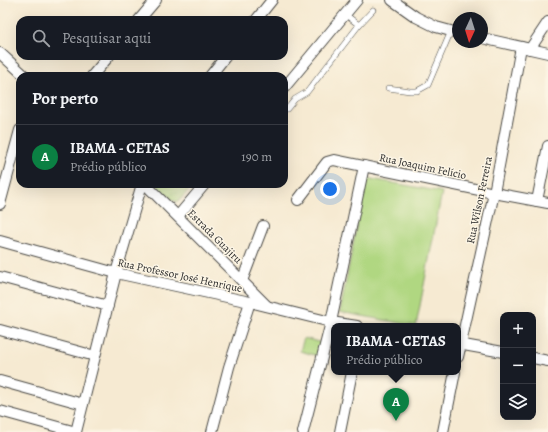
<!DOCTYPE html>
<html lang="pt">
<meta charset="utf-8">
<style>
body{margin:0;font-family:Alegreya,serif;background:#242831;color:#f1f3f6}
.controls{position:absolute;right:12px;bottom:12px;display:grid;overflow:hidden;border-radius:8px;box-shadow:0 4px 16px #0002}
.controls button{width:36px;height:36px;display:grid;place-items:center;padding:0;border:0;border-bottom:1px solid #363941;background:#171b24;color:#f1f3f6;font:20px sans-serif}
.compass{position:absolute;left:452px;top:12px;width:36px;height:36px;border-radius:50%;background:#171b24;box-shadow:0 4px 16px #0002;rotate:184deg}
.you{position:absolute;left:330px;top:189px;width:14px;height:14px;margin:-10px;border:3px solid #fff;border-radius:50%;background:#1a73e8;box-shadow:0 0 0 6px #1a73e833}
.badge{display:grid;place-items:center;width:26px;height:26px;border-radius:50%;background:#0b8043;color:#fff;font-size:13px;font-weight:700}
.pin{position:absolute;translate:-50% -33px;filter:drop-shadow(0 1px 2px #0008)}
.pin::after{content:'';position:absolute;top:21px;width:14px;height:12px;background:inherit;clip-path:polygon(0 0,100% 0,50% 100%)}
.popup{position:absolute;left:331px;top:323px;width:130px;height:52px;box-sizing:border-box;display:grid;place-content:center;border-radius:8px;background:#171b24;filter:drop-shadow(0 1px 3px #0005);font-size:13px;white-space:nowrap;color:#9ea1a6}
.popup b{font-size:15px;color:#f1f3f6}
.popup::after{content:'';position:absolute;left:50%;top:100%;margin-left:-8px;border:8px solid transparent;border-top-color:#171b24}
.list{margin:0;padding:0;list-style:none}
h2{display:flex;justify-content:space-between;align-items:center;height:52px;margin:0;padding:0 16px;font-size:17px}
h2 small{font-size:13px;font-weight:400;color:#9ea1a6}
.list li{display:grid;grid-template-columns:26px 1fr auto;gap:12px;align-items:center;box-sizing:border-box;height:64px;padding:0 16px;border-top:1px solid #363941}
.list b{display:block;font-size:15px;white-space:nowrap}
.list p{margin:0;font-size:13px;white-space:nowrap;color:#9ea1a6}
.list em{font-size:13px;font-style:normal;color:#9ea1a6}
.icon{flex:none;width:22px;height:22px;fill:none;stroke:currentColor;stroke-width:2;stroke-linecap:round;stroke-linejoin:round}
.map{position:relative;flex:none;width:548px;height:432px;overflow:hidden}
.search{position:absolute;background:#171b24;box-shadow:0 4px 16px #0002;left:16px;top:16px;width:272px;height:44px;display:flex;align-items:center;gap:10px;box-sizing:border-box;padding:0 14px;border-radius:12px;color:#9ea1a6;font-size:15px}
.panel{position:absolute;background:#171b24;box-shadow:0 4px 16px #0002;left:16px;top:72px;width:272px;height:116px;border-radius:12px}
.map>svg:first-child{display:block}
.park{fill:url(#park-crowns);stroke:#6e8156}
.garden{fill:#b0d781;stroke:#6e8156}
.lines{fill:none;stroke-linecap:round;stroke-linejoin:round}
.service-casing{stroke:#494844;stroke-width:6}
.minor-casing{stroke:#494844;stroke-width:12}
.service{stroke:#fff;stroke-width:5}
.minor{stroke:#fff;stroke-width:10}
.labels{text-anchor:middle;stroke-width:3;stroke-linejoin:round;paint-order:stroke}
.street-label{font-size:11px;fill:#2b2b2b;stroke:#fcf5e5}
</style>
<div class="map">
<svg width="548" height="432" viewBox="0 0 548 432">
<defs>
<pattern id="park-crowns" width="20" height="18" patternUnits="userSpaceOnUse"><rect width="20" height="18" fill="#b0d781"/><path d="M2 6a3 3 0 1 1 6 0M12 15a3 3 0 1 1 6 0" fill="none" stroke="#98b970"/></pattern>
</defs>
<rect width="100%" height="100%" fill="#fcf5e5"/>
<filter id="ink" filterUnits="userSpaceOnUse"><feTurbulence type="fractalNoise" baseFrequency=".025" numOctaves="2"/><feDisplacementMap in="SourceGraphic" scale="8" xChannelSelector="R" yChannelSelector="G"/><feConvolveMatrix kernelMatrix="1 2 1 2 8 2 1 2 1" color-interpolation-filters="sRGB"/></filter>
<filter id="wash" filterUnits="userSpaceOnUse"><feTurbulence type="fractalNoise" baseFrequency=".012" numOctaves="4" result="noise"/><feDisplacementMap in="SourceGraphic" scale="16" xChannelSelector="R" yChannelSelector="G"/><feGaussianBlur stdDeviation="0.9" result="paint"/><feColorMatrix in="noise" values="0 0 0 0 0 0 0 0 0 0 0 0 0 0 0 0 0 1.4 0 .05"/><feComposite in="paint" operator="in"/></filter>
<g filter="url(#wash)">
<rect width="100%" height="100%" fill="#f6ead2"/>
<polygon class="park" points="155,184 194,184 178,202 172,200"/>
<g class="garden">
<polygon points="366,178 442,192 416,326 340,312"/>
<polygon points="304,338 322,343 318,356 300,351"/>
</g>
</g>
<g filter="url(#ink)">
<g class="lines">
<defs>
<g id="service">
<polyline points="346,15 359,25"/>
<polyline points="388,88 410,91 417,91 428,85 451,31"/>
<polyline points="287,109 295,99 307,92 359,25 373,10"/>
</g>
<g id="minor">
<polyline points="392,0 416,17 436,27 458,33"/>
<polyline points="139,20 156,0"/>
<polyline points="256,20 272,0"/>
<polyline points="482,38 548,53"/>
<polyline points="530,49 548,22"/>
<polyline points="0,53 25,76"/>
<polyline points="92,76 109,56"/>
<polyline points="210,76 226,56"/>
<polyline points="284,88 357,0"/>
<polyline points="145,184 267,306"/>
<polyline points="298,200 327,162 334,160 494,193 548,203"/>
<polyline points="537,201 548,146"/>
<polyline points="0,204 20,130"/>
<polyline points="178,216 205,184"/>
<polyline points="0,241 116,273 250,302 331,322 357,326"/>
<polyline points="0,277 108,306"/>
<polyline points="242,281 263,226"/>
<polyline points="0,330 95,356"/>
<polyline points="458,344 503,352"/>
<polyline points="458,357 494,193 521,47"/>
<polyline points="533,358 548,361"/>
<polyline points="0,381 83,404"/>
<polyline points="0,411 76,432"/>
<polyline points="76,432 116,273 142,184"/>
<polyline points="212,432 229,367 250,302"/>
<polyline points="303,432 331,322 364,166"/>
<polyline points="340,432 352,372"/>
<polyline points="443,432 455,372"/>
</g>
</defs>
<use href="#service" class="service-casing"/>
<use href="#minor" class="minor-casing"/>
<use href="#service" class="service"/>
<use href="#minor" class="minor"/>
</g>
</g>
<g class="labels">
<g class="street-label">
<text transform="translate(423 166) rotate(12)" y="4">Rua Joaquim Felício</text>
<text transform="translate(479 200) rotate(-78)" y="4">Rua Wilson Ferreira</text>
<text transform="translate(215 236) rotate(45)" y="4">Estrada Guajiru</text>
<text transform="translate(180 275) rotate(12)" y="4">Rua Professor José Henrique</text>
</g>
</g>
</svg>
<div class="controls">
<button>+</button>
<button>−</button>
<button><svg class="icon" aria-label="layers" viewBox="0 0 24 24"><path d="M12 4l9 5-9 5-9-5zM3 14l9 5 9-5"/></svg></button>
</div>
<svg class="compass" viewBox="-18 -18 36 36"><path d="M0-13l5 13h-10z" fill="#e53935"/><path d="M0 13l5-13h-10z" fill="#9ea1a6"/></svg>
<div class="you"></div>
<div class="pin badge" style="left:396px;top:421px">A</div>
<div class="popup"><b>IBAMA - CETAS</b>Prédio público</div>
<div class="search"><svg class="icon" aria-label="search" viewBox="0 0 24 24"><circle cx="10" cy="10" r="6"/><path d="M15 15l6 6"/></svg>Pesquisar aqui</div>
<section class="panel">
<h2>Por perto<small></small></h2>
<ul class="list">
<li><span class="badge">A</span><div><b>IBAMA - CETAS</b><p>Prédio público</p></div><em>190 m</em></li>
</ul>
</section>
</div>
